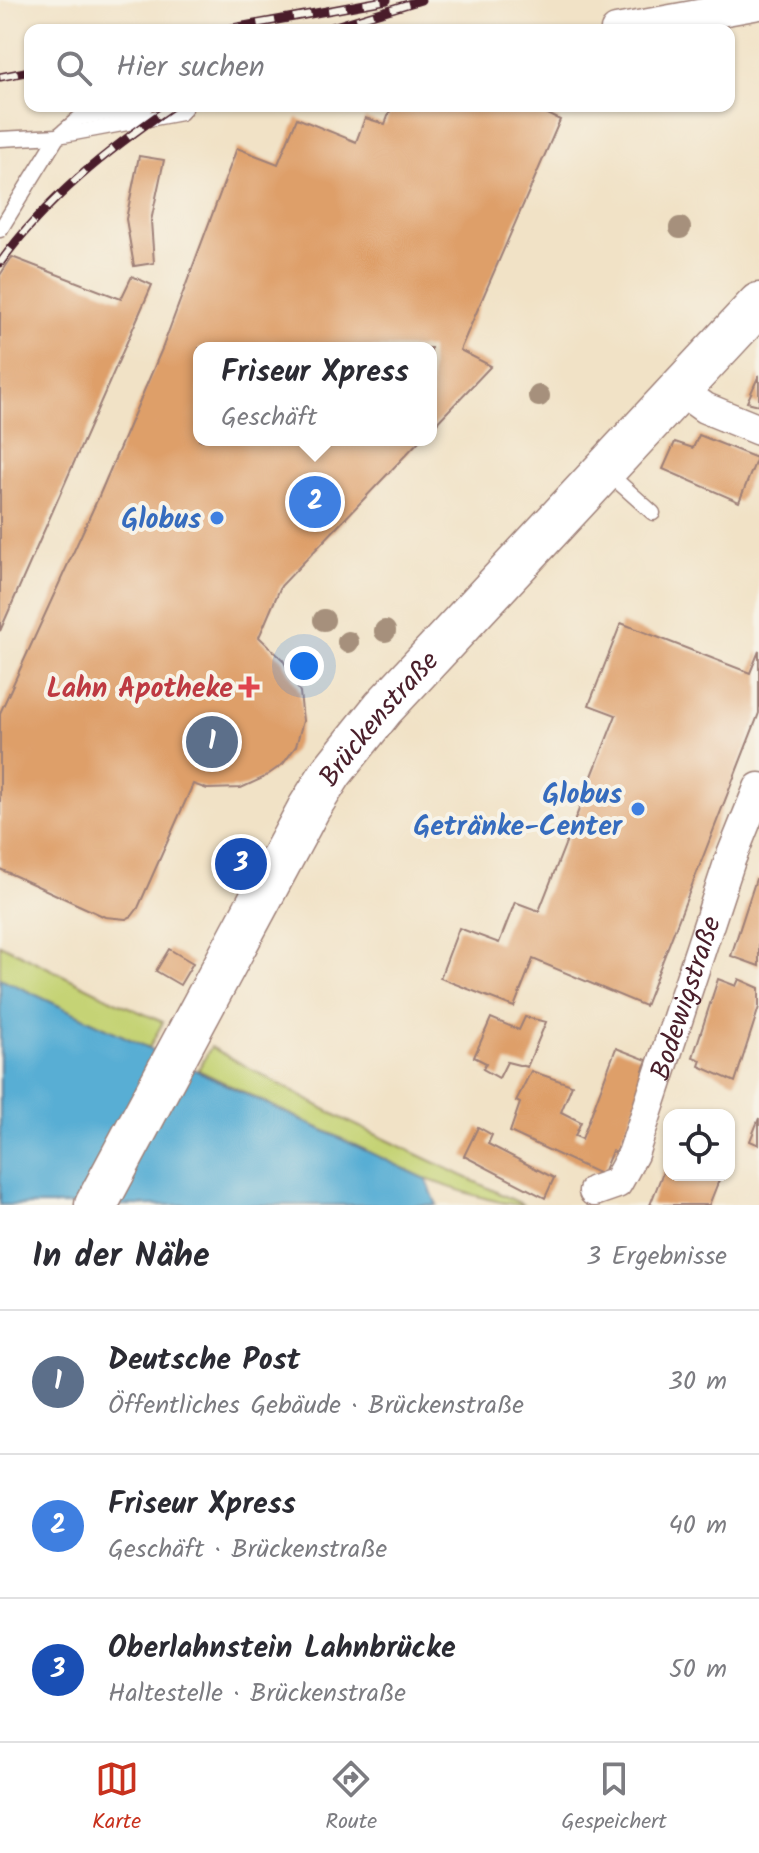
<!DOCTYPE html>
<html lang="de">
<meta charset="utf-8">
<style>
body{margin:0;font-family:Kalam,sans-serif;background:#f2f2f3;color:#2b2b33}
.controls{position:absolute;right:24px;bottom:24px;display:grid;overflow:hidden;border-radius:16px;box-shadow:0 2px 6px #0004}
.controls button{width:72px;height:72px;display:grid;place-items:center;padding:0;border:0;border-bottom:2px solid #e1e1e2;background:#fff;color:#2b2b33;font:40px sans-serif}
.you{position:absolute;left:304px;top:666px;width:28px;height:28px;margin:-20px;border:6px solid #fff;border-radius:50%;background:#1a73e8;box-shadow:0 0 0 12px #1a73e833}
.badge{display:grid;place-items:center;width:52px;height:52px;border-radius:50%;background:#c8321e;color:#fff;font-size:26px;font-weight:700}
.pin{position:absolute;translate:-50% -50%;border:4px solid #fff;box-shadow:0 2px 8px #0006}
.popup{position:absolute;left:193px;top:342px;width:244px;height:104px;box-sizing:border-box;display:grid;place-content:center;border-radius:16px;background:#fff;filter:drop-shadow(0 2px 6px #0005);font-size:26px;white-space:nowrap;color:#7c7c81}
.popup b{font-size:30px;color:#2b2b33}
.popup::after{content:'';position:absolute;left:50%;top:100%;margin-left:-16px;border:16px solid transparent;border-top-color:#fff}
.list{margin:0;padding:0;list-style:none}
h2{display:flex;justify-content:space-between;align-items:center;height:104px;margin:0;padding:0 32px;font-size:34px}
h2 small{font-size:26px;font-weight:400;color:#7c7c81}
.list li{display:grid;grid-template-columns:52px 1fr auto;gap:24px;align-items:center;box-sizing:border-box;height:144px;padding:0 32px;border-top:2px solid #e1e1e2}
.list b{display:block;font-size:30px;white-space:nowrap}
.list p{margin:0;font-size:26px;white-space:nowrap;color:#7c7c81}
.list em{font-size:26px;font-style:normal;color:#7c7c81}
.icon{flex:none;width:44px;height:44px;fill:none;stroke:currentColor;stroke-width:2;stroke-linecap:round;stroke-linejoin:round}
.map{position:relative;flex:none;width:759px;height:1205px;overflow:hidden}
.search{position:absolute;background:#fff;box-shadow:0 2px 6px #0004;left:24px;right:24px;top:24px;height:88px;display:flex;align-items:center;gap:20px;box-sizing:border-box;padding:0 28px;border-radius:16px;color:#7c7c81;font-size:30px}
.sheet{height:536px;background:#fff}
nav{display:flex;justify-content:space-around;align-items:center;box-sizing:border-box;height:112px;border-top:2px solid #e1e1e2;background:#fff;font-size:22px;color:#7c7c81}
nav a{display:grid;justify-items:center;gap:4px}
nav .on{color:#c8321e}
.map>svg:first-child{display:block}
.green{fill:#c5d375;stroke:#887950;stroke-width:2}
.water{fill:#58aed4;stroke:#516680;stroke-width:2}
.building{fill:#de9f69}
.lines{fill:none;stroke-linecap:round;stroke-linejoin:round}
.lane-casing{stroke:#9e8078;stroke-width:17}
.street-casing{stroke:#9e8078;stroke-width:33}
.secondary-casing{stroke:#9e8078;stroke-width:45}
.lane{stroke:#fff;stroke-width:14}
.street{stroke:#fff;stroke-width:30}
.secondary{stroke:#fff;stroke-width:42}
.rail-casing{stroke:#4a1f2b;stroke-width:9}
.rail{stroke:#f7f3e8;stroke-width:6;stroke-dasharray:18;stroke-linecap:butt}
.tree{fill:#a6907b}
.shop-dot{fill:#3f7fe0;stroke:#f7f3e8;stroke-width:3}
.health-dot{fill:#e0444e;stroke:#f7f3e8;stroke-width:3}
.labels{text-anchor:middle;stroke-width:8;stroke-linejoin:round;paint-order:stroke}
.shop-label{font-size:28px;font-weight:bold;fill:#366cbe;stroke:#f7f3e8;text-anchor:end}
.health-label{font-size:28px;font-weight:bold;fill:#be3a42;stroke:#f7f3e8;text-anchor:end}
.street-label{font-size:28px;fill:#4a1f2b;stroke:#f7f3e8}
</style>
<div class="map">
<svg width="759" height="1205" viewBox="0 0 759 1205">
<rect width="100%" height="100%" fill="#f7f3e8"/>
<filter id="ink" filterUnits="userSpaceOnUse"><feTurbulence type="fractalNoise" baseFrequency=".0125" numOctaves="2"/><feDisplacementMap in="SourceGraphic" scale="16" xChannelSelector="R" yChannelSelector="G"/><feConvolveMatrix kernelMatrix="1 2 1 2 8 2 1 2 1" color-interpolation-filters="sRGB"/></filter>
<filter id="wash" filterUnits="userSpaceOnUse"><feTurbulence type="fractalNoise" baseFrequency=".006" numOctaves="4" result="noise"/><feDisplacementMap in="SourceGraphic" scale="32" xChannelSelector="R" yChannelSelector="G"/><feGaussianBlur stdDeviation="1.8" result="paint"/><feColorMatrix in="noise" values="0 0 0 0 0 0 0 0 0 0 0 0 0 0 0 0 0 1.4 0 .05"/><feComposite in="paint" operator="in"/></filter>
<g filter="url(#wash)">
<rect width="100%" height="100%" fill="#f1e2c6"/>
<g class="green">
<polygon points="0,944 117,1002 163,1022 149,1048 0,978"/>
<path d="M211 1047 341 1118 524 1205C498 1205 452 1188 426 1179L198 1070Z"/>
</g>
<polygon class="water" points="0,978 426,1179 437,1205 0,1205"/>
<g id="blocks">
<g class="building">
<polygon points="392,106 532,106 560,120 460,350 491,366 431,429 431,348 199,348 199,440 420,440 281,586 259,637 283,660 300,692 303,721 296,746 283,764 263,778 241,788 207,789 193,784 138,908 132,916 126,919 105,917 0,869 0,713 99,496 162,349 237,148 278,164 297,118 356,142 365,118 385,124"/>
<polygon points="139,156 164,160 151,221 154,263 134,266 126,219"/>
<polygon points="12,257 121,299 132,276 152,285 0,631 0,275"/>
<polygon points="759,375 759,405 747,402"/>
<polygon points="699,435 757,458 739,502 663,469 675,442 693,448"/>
<polygon points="621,623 750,673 759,651 759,713 645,1006 533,959 514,1007 440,978 459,928 499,943 515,902 539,911 616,715 589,705"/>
<polygon points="756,879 759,880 759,966 731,956"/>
<polygon points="169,949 193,963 180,985 156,971"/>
<polygon points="718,979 736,986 739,979 759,988 759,1007 735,1082 699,1066 701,1060 693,1057"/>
<polygon points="525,1017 546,1022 527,1067 507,1062 499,1078 483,1069 486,1063 474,1057 491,1018 519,1030"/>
<polygon points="616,1048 647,1060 643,1070 650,1073 616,1153 612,1151 602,1175 510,1132 520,1103 516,1101 531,1071 572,1085 561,1112 581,1122 575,1136 582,1139"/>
<polygon points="759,1118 759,1145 750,1141"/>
<polygon points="478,1127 492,1135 488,1144 554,1178 545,1198 464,1156"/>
<polygon points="669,1157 669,1175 721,1175 709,1205 650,1205"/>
</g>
</g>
</g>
<g filter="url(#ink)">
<use href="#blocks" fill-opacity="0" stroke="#9e8078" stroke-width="2"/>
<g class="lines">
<defs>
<g id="lane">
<polyline points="58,136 181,113 186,106"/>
<polyline points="58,136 79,118 146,106"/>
<polyline points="0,139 58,136 0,230"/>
<polyline points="606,471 653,513"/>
</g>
<g id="street">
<polyline points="616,30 759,4"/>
<polyline points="680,390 705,408 759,430"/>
<path id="s1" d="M594 1191 617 1183 633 1154 730 860 759 788"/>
</g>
<g id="secondary">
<path id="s2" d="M96 1205 309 808 331 773 383 708 759 304"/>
</g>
</defs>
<use href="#lane" class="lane-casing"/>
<use href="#street" class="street-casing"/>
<use href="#secondary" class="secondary-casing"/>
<use href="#lane" class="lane"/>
<use href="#street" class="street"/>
<use href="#secondary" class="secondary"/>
<defs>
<g id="rail">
<polyline points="222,30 387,0"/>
<polyline points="322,30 421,0"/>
<polyline points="0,77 30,71"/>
<path d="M0 263C46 199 108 150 172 106"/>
</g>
</defs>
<use href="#rail" class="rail-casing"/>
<use href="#rail" class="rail"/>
</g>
<g class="tree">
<circle cx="680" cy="228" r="11"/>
<circle cx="539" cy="396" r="11"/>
<circle cx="324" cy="620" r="11"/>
<circle cx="385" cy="631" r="11"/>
<circle cx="348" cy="642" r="11"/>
</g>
</g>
<g class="shop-dot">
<circle cx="217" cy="518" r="8"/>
<circle cx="638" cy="809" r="8"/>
</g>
<path class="health-dot" d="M245 675h8v8h8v8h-8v8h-8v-8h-8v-8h8z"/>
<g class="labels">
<g class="shop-label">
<text x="201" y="528">Globus</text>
<text x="622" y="803">Globus<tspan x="622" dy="32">Getränke-Center</tspan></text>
</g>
<g class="health-label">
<text x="233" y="697">Lahn Apotheke</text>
</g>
<g class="street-label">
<text dy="10" stroke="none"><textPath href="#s2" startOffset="564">Brückenstraße</textPath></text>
<text dy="10" stroke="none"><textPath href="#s1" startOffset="222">Bodewigstraße</textPath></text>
</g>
</g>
</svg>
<div class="controls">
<button><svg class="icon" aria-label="locate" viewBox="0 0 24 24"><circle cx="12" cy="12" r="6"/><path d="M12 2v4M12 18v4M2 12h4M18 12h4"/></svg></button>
</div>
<div class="you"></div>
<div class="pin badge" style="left:212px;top:742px;background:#5c6f8a">1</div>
<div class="pin badge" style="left:315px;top:502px;background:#3f7fe0">2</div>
<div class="popup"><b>Friseur Xpress</b>Geschäft</div>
<div class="pin badge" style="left:241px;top:864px;background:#1a4fb4">3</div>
<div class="search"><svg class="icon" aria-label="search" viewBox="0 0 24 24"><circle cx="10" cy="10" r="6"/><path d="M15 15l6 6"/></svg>Hier suchen</div>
</div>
<section class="sheet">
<h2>In der Nähe<small>3 Ergebnisse</small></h2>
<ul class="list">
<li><span class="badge" style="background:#5c6f8a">1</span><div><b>Deutsche Post</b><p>Öffentliches Gebäude · Brückenstraße</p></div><em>30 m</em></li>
<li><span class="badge" style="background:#3f7fe0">2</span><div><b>Friseur Xpress</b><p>Geschäft · Brückenstraße</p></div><em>40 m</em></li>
<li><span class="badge" style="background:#1a4fb4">3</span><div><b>Oberlahnstein Lahnbrücke</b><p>Haltestelle · Brückenstraße</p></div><em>50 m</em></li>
</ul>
</section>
<nav>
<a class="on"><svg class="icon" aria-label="map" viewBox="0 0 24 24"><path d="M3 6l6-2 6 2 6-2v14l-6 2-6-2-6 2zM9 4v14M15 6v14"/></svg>Karte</a>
<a><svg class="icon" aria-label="directions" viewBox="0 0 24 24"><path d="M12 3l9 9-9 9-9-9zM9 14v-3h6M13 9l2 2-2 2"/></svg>Route</a>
<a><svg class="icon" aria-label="saved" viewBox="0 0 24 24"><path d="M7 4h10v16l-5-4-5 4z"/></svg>Gespeichert</a>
</nav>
